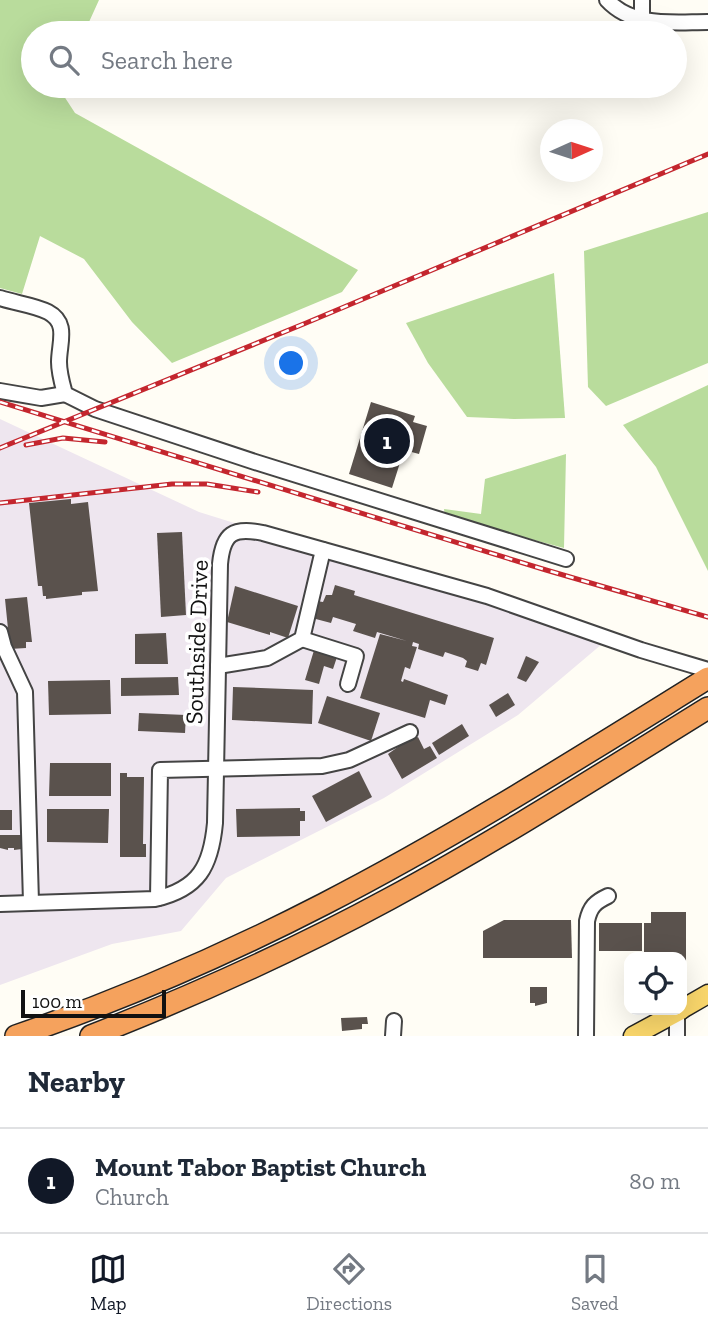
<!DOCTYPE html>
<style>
body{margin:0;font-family:"Zilla Slab",serif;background:#f6f6f7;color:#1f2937}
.controls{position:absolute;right:21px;bottom:21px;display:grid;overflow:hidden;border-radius:14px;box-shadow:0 7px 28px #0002}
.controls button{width:63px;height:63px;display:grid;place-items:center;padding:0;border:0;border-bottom:2px solid #e0e1e3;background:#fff;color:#1f2937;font:35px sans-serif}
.compass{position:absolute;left:540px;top:119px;width:63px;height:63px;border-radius:50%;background:#fff;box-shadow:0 7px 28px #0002;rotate:87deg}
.scale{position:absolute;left:21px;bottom:18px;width:145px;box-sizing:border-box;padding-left:7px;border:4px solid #111;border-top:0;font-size:19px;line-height:24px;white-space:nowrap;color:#111;-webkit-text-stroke:5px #fff;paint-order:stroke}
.you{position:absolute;left:292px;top:364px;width:24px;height:24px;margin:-18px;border:5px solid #fff;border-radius:50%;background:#1a73e8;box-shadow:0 0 0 10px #1a73e833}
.badge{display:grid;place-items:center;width:46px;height:46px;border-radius:50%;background:#111827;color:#fff;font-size:23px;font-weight:700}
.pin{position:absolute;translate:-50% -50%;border:4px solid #fff;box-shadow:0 2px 7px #0006}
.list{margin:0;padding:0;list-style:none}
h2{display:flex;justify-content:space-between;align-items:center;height:91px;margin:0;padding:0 28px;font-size:30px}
h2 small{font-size:23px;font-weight:400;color:#747a83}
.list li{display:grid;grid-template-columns:46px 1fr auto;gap:21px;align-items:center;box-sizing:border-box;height:105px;padding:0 28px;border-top:2px solid #e0e1e3}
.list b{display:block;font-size:26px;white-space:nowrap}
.list p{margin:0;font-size:23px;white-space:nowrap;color:#747a83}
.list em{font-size:23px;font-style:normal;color:#747a83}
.icon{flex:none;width:38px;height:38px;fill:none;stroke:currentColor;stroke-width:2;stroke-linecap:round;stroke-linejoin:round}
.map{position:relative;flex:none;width:708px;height:1036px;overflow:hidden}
.search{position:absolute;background:#fff;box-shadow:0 7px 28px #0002;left:21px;right:21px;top:21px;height:77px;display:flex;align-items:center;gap:18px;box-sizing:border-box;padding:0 24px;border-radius:38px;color:#747a83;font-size:26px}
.sheet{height:196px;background:#fff}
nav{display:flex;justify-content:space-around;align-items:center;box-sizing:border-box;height:98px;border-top:2px solid #e0e1e3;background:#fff;font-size:19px;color:#747a83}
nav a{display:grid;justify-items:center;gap:4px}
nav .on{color:#111827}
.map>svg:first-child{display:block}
.industrial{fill:#eee6ef}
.forest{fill:#b9dc9c}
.building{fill:#5a524d}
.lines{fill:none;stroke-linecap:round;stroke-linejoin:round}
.minor-casing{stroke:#444;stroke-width:18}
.major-casing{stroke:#222;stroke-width:21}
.highway-casing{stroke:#222;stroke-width:24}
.minor{stroke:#fff;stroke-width:14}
.major{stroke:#f9d66b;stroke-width:18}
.highway{stroke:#f5a25d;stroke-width:21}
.rail-casing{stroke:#c4262e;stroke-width:5}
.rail{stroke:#fff;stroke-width:2.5;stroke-dasharray:8;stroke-linecap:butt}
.labels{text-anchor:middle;stroke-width:7;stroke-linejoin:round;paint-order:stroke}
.street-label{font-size:24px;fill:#111;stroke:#fff}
</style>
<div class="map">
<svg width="708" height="1036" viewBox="0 0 708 1036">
<rect width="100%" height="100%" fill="#fffdf5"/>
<polygon class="industrial" points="0,419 199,512 487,602 602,644 518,715 384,798 226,878 181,931 112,944 0,985"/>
<g class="forest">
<polygon points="0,0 99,0 84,33 33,33 33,86 62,86 60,90 75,113 358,270 342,292 172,363 132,322 84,259 40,236 22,294 0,288"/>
<polygon points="708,212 708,363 606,406 588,387 584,251"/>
<polygon points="554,273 565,418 514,419 467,417 428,363 406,323"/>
<polygon points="708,385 708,571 656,467 623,425"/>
<polygon points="566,454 564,548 445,516 444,509 481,514 485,479"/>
</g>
<g class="building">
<polygon points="371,402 415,416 413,422 427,426 419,454 404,450 392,488 349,474"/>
<polygon points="71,499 71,504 88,502 98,591 82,592 82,595 46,599 46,596 43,596 42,586 38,586 29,503"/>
<polygon points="182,532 186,615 161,617 157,533"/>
<polygon points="335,585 355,591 354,595 494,638 486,665 481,663 478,671 465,667 467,661 463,658 445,652 443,657 418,649 419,644 413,642 412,646 417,647 410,669 405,667 401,681 403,682 404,679 448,695 445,705 430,700 425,718 360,698 380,634 407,641 377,632 375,638 353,631 356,624 333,617 331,623 312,618 317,601 323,602 326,595 332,595"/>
<polygon points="235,586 298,606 288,638 270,632 270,635 227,622"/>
<polygon points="27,597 32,642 26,642 26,648 10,649 5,599"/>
<polygon points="166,633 168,664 135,664 135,634"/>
<polygon points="315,647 338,654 333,669 324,666 319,684 305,680"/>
<polygon points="526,656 539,662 526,682 517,678"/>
<polygon points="178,677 179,695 121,696 121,678"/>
<polygon points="110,680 111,714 49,715 48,681"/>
<polygon points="233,687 313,690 312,724 232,720"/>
<polygon points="508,693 515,705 496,717 489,705"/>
<polygon points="327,696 380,713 371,741 318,723"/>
<polygon points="139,713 186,715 185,733 138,731"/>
<polygon points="462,724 469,736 439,755 432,743"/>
<polygon points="412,737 413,739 418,737 424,749 430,746 437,758 402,779 388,754"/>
<polygon points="50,763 111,763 111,796 49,796"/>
<polygon points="359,771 372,797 326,822 312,796"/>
<polygon points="120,773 127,773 127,777 144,777 143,844 146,844 146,857 120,857"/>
<polygon points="300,808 300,811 305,811 305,821 300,821 300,836 237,837 236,809"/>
<polygon points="47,809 109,809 108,843 47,842"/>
<rect x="0" y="810" width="12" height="20"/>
<polygon points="0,835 22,835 22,849 14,850 14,848 8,848 8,850 0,848"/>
<polygon points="651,912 686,912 686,978 682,978 682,957 644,957 644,923 651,923"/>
<polygon points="504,920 571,920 572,958 483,958 483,931"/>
<rect x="599" y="923" width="43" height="28"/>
<polygon points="530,987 547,987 547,1003 535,1006 535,1003 530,1003"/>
<polygon points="367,1017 368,1024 362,1024 362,1029 342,1031 341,1018"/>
</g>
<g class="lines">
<defs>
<g id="minor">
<path d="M607 0C633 28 673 22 708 22"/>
<polyline points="642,0 642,21"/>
<path d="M0 298C15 303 34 305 48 312 69 323 59 343 59 362 59 373 62 383 65 394L95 409 255 462 566 559"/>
<polyline points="0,391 41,398 65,394"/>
<polyline points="0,632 4,647 25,692 31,902"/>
<polyline points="302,639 356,656 348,684"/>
<polyline points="218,666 267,658 302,639 323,550"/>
<polyline points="158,898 160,770 322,766 349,760 410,732"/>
<path d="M0 904 155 899C199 889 211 866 215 823L220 564C223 533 233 527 263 533L487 596 641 650 708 670"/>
<polyline points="677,1012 677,1036"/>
<polyline points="393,1036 394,1021"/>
<path d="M586 1036 587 921C590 907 595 902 608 896"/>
</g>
<g id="major">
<polyline points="682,1009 708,994"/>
<polyline points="633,1036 681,1010"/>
</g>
<g id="highway">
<path d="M16 1036C121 1000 225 955 324 904 456 836 582 756 708 678"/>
<path d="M91 1036C193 996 293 951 389 899 498 840 603 773 708 708"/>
</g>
</defs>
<use href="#minor" class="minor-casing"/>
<use href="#major" class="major-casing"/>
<use href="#highway" class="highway-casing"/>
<use href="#minor" class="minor"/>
<use href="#major" class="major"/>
<use href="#highway" class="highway"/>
<defs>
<g id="rail">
<polyline points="0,402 546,570 708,617"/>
<polyline points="26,445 63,438 105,442"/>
<polyline points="0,448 306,323 708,154"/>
<polyline points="0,503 172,484 207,484 258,492"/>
</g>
</defs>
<use href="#rail" class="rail-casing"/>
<use href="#rail" class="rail"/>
</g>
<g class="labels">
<g class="street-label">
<text transform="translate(197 642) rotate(-88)" y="8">Southside Drive</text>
</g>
</g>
</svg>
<div class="controls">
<button><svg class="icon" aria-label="locate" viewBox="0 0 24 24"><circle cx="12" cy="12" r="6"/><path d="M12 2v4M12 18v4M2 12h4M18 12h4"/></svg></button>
</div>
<svg class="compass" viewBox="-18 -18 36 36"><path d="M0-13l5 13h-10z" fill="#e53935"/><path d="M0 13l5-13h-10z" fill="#747a83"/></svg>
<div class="scale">100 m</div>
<div class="you"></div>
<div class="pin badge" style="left:387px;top:441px">1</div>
<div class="search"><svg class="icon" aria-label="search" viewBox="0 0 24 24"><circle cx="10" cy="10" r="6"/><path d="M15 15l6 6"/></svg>Search here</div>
</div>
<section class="sheet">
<h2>Nearby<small></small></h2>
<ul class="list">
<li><span class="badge">1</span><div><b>Mount Tabor Baptist Church</b><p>Church</p></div><em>80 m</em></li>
</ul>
</section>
<nav>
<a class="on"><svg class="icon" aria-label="map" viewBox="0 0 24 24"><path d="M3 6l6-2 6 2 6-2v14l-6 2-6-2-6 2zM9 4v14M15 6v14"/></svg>Map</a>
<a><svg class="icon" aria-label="directions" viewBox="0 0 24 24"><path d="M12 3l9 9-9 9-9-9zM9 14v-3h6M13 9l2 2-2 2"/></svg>Directions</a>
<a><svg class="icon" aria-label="saved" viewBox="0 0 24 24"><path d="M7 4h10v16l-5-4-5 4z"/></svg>Saved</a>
</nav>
